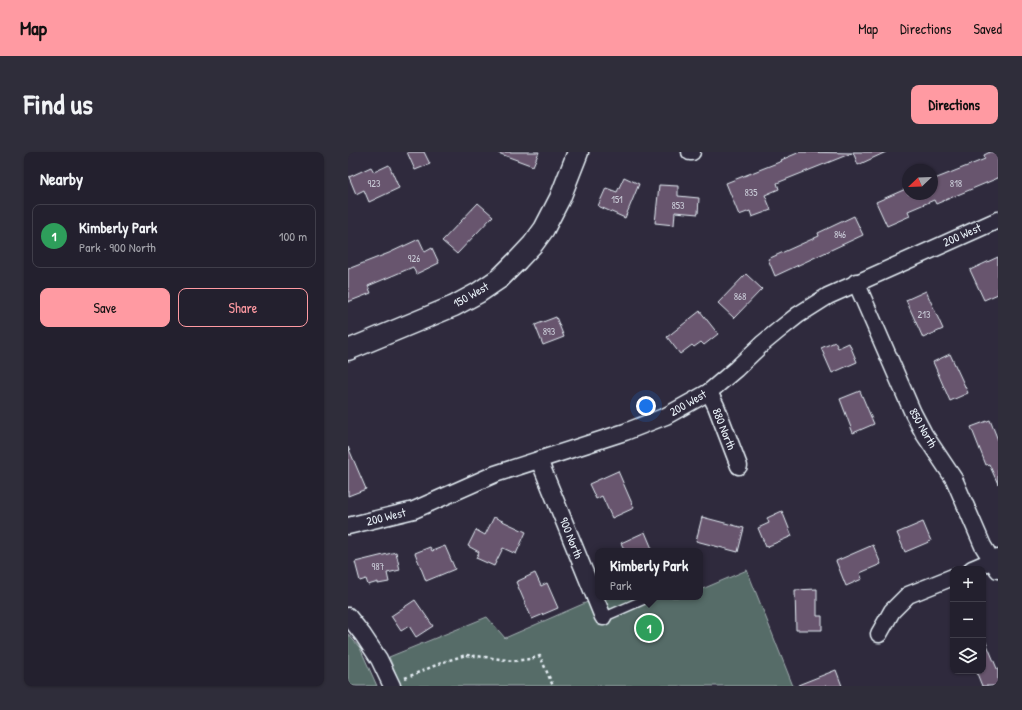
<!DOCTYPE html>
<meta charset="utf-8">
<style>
body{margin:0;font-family:"Patrick Hand",sans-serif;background:#2f2d3a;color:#f1f3f6}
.controls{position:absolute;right:12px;bottom:12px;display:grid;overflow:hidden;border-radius:8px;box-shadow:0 1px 3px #0004}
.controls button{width:36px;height:36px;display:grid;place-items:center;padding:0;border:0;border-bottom:1px solid #403e4a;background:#23202e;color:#f1f3f6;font:20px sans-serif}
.compass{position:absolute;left:554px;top:12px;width:36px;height:36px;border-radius:50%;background:#23202e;box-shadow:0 1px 3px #0004;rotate:247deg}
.you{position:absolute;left:298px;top:254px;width:14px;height:14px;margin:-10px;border:3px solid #fff;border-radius:50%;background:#1a73e8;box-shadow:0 0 0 6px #1a73e833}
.badge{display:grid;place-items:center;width:26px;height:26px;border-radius:50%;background:#ff9aa2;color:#fff;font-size:13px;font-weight:700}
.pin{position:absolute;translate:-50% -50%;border:2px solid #fff;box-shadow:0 1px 4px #0006}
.popup{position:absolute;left:247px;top:396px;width:108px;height:52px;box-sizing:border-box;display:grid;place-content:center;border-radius:8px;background:#23202e;filter:drop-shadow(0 1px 3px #0005);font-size:13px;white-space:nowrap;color:#a3a3aa}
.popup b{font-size:15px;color:#f1f3f6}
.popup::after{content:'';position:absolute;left:50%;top:100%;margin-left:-8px;border:8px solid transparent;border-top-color:#23202e}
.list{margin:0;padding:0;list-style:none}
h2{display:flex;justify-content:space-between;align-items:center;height:52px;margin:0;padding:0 16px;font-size:17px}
h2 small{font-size:13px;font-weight:400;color:#a3a3aa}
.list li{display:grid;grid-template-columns:26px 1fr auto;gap:12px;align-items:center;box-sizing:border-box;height:64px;margin:0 8px 8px;padding:0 8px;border:1px solid #403e4a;border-radius:8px}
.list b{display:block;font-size:15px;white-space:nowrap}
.list p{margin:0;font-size:13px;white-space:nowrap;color:#a3a3aa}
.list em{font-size:13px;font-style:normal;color:#a3a3aa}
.actions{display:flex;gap:8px;padding:12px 16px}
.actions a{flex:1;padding:9px 0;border:1px solid #ff9aa2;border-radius:8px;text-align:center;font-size:14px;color:#ff9aa2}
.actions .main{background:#ff9aa2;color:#111}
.icon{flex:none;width:22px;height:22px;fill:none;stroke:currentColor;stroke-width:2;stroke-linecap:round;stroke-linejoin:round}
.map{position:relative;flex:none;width:650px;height:534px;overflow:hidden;border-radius:8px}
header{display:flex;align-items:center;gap:24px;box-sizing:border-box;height:56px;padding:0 20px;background:#ff9aa2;color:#111}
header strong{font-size:19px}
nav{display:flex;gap:22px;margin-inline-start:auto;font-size:14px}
.intro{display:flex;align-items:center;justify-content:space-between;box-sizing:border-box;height:96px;padding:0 24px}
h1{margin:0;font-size:28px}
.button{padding:10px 18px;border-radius:8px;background:#ff9aa2;color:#111;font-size:14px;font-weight:700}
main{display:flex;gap:24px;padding:0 24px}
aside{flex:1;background:#23202e;border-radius:8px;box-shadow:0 1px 3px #0004}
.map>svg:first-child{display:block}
.green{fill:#576c67;stroke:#a0aeb0}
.building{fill:#67556e;stroke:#e8f1f8}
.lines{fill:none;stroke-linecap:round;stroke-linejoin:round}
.service-casing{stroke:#e8f1f8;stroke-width:11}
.minor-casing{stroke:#e8f1f8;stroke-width:19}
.tertiary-casing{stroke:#e8f1f8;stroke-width:23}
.path{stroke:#e8f1f8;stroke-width:2.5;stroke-dasharray:3 3;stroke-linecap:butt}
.service{stroke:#2f2a3d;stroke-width:8}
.minor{stroke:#2f2a3d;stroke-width:16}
.tertiary{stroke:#2f2a3d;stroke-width:20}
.labels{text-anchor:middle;stroke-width:3;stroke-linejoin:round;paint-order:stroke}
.number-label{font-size:10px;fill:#c8cad6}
.street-label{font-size:12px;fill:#e8f1f8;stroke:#2f2a3d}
</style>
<header>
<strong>Map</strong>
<nav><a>Map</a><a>Directions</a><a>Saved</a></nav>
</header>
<div class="intro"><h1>Find us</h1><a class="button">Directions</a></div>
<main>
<aside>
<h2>Nearby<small></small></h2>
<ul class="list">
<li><span class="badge" style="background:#2e9e5b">1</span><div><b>Kimberly Park</b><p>Park · 900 North</p></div><em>100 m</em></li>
</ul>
<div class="actions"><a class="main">Save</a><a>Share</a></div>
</aside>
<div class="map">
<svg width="650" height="534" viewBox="0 0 650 534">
<rect width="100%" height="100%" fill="#2f2a3d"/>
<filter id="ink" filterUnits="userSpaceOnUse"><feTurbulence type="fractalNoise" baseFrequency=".025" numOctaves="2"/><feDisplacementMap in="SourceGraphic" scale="8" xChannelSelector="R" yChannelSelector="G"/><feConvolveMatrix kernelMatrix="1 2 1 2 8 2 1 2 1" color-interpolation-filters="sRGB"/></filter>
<g filter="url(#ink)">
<g class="green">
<polygon points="399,418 445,534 53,534 41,505 139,465 157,486 251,445 352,445 352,438"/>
<polygon points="0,482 12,496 29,534 0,534"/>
</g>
<g class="building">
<polygon points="59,0 76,0 82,12 67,18"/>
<polygon points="150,0 191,0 185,14 150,1"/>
<polygon points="452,0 504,1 429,31 431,37 417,43 423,58 404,65 402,59 391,63 378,31 434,9 433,8"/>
<polygon points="505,0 538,0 510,13"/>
<polygon points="642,0 650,0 650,26 588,52 586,48 560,59 562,64 539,74 528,50 560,36 560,42 584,42 584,28 637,7 636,3"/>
<polygon points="41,13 51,36 21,50 16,38 8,42 1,25 23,15 26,20"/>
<polygon points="276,25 291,32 277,66 250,54 258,36 269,40"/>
<polygon points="311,33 330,34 330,44 351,46 350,62 327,60 326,73 307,71"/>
<polygon points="130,51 145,64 109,102 94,89"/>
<polygon points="506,64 515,83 427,124 420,107 471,84 470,81"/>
<polygon points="71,87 77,100 84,96 91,111 68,122 65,115 20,134 23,141 0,150 0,117 41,101"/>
<polygon points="650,105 650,142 636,148 622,118"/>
<polygon points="398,122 414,137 386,166 370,151"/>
<polygon points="578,139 595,177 575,186 558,148"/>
<polygon points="352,159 370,182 356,193 353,190 346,195 344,193 332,202 319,185"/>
<polygon points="208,165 216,185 195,193 187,173"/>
<polygon points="487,190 490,196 501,191 509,210 484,221 473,196"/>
<polygon points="602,202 620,241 602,249 585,210"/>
<polygon points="512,239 526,272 505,281 492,247"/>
<polygon points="642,268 650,288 650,332 641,312 638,313 623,275"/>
<polygon points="0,295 18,337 0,344"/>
<polygon points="270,319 286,356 264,366 254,344 248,347 241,332"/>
<polygon points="434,359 444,384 418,395 410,376 421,371 419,366"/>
<polygon points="146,365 178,380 168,402 155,396 146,414 128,406 131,400 120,394 128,378 137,383"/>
<polygon points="354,365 396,376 390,400 348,389"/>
<polygon points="575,370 583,389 557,400 549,381"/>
<polygon points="297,380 305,399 277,399 273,391"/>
<polygon points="525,393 533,412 512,421 514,427 498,434 488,409"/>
<polygon points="97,394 107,417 78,429 67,401 82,395 84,399"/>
<polygon points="48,400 52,418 39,421 41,430 30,432 30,430 20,433 18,427 12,429 7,410"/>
<polygon points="187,421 193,434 199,431 210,456 184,467 168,430"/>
<polygon points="469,437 469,464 474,464 474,478 448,478 447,438"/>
<polygon points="67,448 85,474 68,485 61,474 53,479 43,464"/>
<polygon points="635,483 650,519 650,534 634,534 628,519 635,519"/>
<polygon points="488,518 494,534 450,534 450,533"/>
</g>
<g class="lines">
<defs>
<polyline id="service" points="254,466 302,445"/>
<g id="minor">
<polyline points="342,0 344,0"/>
<polyline points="508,130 565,261 576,282 606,327 635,394 650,418"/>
<polyline points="361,240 368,254 391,314"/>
<polyline points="191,308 255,465"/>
<polyline points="0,374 66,358 147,322 277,280 318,264 361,240 388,217 414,192 431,178 450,163 480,144 650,68"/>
<polyline points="624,417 650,406"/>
<polyline points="0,464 15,483 31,507 44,534"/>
<polyline points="531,482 544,459 560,443 605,425"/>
</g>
<polyline id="tertiary" points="0,198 106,154 130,141 152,126 170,108 185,92 196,77 212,46 230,0"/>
</defs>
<use href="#service" class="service-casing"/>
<use href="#minor" class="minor-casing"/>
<use href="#tertiary" class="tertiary-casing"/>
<polyline class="path" points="57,526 98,509 118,503 137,505 166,509 182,507 192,504 205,534"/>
<use href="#service" class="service"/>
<use href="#minor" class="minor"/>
<use href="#tertiary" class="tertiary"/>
</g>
</g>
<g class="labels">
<g class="number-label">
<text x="26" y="35">923</text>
<text x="608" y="35">818</text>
<text x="403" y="44">835</text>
<text x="269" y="51">151</text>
<text x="330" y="57">853</text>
<text x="492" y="86">846</text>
<text x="66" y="110">926</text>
<text x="392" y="148">868</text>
<text x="576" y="166">213</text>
<text x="201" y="183">893</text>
<text x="30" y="418">987</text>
</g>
<g class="street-label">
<text transform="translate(614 83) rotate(-24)" y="4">200 West</text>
<text transform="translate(123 143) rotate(-30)" y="4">150 West</text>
<text transform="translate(340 251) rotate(-30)" y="4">200 West</text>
<text transform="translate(575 276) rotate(60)" y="4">850 North</text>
<text transform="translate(376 277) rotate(68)" y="4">880 North</text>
<text transform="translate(38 365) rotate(-14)" y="4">200 West</text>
<text transform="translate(223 386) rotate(68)" y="4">900 North</text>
</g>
</g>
</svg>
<div class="controls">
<button>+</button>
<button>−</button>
<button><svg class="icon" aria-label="layers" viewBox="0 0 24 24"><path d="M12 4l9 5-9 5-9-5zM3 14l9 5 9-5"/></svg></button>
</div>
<svg class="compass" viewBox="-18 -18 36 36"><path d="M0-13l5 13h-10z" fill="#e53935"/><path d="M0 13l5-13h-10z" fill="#a3a3aa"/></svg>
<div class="you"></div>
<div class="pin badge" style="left:301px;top:476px;background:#2e9e5b">1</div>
<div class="popup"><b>Kimberly Park</b>Park</div>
</div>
</main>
